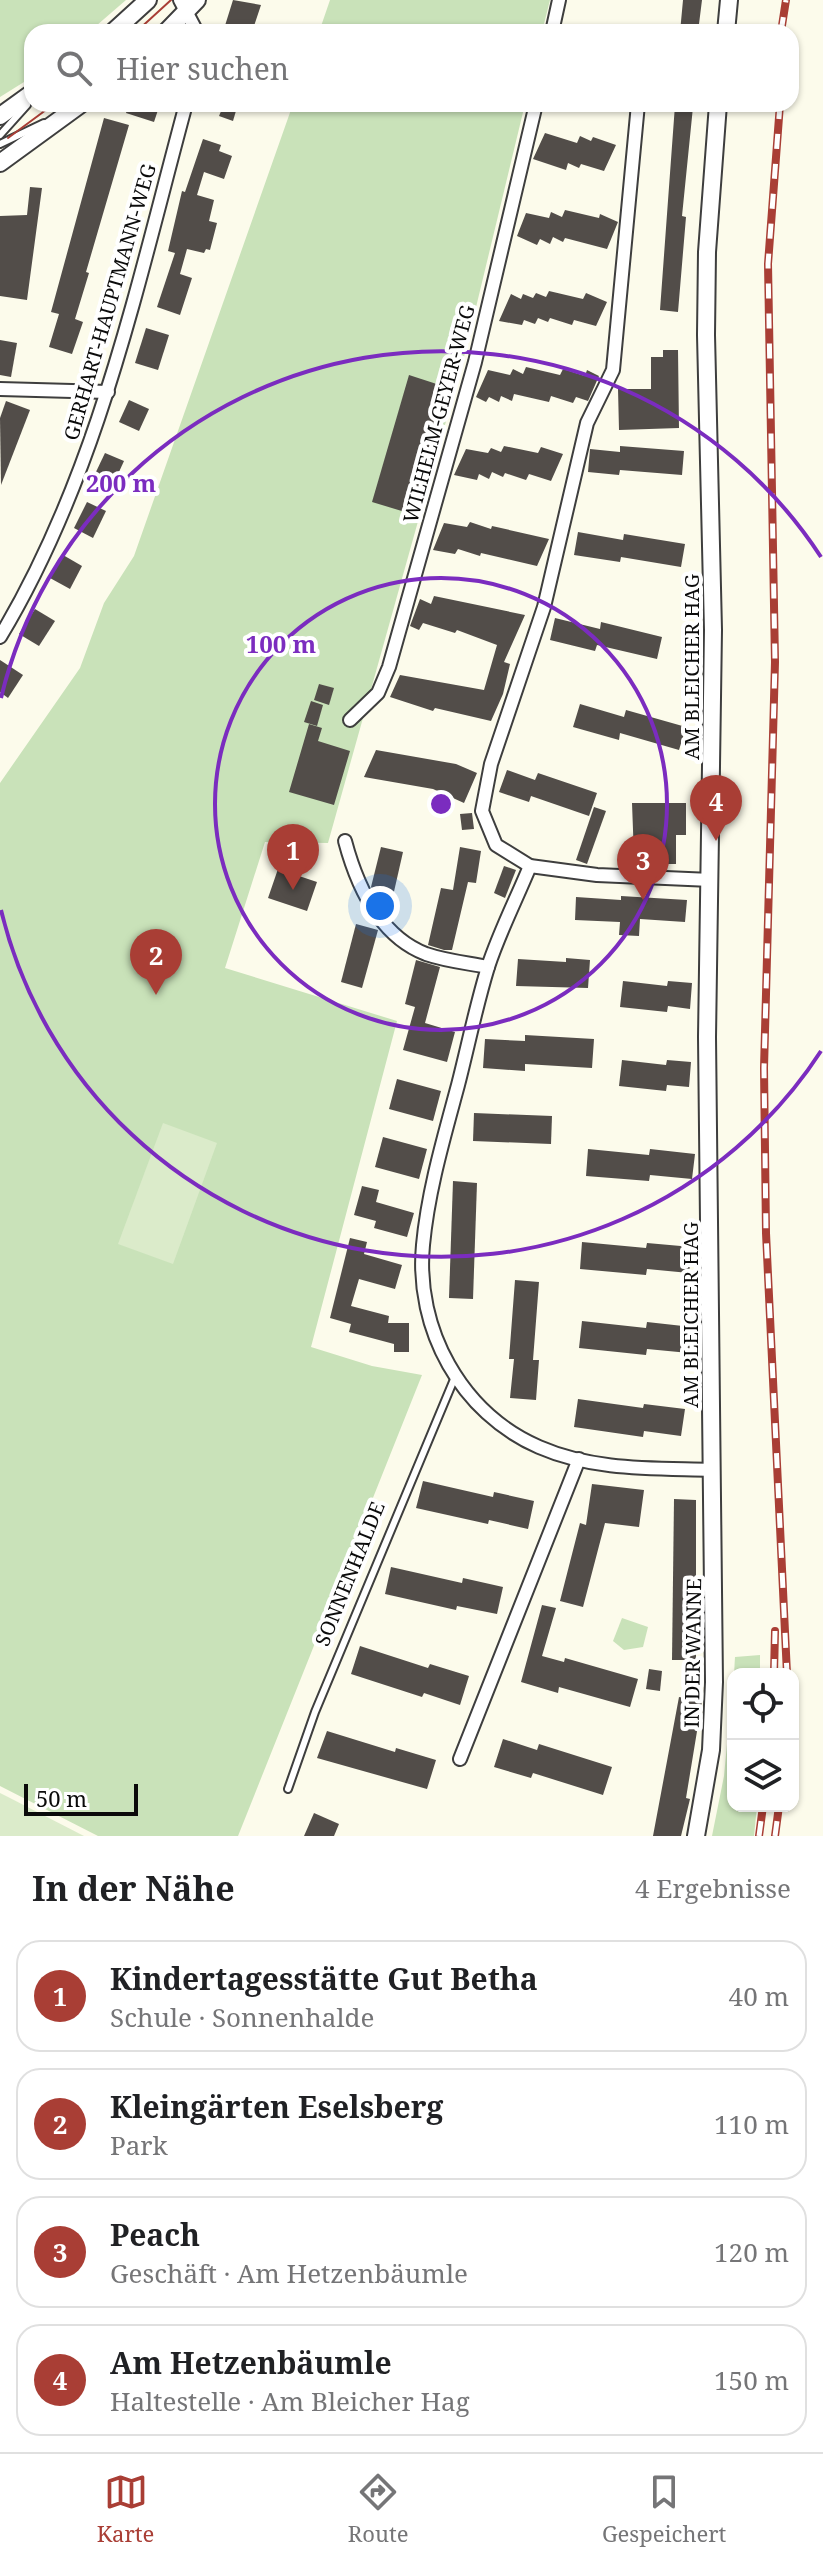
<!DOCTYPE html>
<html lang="de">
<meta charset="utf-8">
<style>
body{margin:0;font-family:"Noto Serif",serif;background:#f2f2f2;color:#202124}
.controls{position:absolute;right:24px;bottom:24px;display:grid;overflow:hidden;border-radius:16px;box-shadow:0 2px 6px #0004}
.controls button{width:72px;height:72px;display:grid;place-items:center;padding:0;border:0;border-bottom:2px solid #e0e0e0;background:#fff;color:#202124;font:40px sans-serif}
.scale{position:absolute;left:24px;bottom:20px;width:114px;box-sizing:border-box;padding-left:8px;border:4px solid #0b0b0b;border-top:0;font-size:22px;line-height:28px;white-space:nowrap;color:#0b0b0b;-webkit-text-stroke:6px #fff;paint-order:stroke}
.you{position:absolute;left:380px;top:906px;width:28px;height:28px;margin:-20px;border:6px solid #fff;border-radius:50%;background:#1a73e8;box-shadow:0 0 0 12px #1a73e833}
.badge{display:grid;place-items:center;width:52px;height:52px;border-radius:50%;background:#a93e35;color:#fff;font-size:26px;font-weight:700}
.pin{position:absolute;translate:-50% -66px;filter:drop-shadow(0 2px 4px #0008)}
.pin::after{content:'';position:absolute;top:42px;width:28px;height:24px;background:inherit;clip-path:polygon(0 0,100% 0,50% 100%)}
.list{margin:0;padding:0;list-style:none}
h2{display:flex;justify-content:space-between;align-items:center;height:104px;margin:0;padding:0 32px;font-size:34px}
h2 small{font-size:26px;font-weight:400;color:#757577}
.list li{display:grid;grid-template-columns:52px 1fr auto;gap:24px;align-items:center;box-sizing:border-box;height:112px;margin:0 16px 16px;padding:0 16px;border:2px solid #e0e0e0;border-radius:24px}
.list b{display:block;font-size:30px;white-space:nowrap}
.list p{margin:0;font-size:26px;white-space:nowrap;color:#757577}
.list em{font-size:26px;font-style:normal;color:#757577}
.icon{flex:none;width:44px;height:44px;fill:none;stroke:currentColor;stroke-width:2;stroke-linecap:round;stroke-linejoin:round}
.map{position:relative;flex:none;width:823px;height:1836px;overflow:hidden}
.search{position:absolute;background:#fff;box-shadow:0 2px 6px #0004;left:24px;right:24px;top:24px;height:88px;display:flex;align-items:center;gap:20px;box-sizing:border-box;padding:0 28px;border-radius:24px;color:#757577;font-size:30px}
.sheet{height:616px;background:#fff}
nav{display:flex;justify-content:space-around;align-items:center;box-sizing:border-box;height:112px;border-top:2px solid #e0e0e0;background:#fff;font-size:22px;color:#757577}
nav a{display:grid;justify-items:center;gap:4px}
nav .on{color:#a93e35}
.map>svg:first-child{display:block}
.green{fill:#c9e2b9}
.pitch{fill:#dbebca}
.building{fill:#524d49}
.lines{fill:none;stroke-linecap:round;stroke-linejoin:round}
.service-casing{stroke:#3e3e3e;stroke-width:10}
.minor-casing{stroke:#3e3e3e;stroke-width:16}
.tertiary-casing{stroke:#3e3e3e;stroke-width:20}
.service{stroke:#fff;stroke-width:6}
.minor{stroke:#fff;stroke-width:12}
.tertiary{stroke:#fff;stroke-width:16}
.tram{stroke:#a93e35;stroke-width:2}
.rail-casing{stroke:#a93e35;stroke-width:8}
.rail{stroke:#fff;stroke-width:5;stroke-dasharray:15;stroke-linecap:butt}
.ring{fill:none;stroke:#7b2cbf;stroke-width:4}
.labels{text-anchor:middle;stroke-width:8;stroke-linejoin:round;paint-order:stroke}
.street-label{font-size:20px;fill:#0b0b0b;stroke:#fff}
.centre{fill:#7b2cbf;stroke:#fff;stroke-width:4}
.ring-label{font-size:24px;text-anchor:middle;font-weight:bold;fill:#7b2cbf;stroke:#fff;stroke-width:8;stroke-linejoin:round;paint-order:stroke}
</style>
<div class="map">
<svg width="823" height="1836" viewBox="0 0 823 1836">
<rect width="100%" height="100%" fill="#fcfbeb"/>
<g class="green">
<polygon points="0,0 126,0 89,32 32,32 32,77 0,97"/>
<polygon points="330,0 550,0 542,32 319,32"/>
<polygon points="293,104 525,104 464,357 328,843 265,842 225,968 397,1021 311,1347 372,1366 422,1375 238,1836 98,1836 0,1786 0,783 80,668 104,603 134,556"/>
<polygon points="622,1618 648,1627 643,1647 624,1650 613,1641"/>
<polygon points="760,1655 760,1674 734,1674 735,1657"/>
<polygon points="733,1680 733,1806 757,1806 754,1836 712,1836 724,1776"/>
</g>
<g class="pitch">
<polygon points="163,1123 217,1143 173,1264 118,1244"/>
<polygon points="0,1793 8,1797 84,1836 0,1836"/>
</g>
<g class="building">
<polygon points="233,0 261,5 252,32 223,32"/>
<polygon points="683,0 702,0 698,32 680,32"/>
<polygon points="129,104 160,104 154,122 126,113"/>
<polygon points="224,104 238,104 233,121 219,116"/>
<polygon points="675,105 693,107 682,216 686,217 678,312 660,310"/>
<polygon points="104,118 129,125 86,272 89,273 75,319 83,322 72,354 49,347 59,314 51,312"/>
<polygon points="545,133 577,143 580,136 591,141 593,137 616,145 604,171 581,164 579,168 568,163 566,170 533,159"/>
<polygon points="203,139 221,145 219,151 232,156 224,179 204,172 197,195 214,200 209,221 217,223 210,250 206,249 204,253 187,249 180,274 192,278 180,315 157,307 175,253 168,251 182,191 185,192"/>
<polygon points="30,187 42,188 27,300 0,296 0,216 27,215"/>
<polygon points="565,210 599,218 600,214 618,222 607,249 565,238 563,242 553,237 550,244 540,239 537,245 517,236 526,213 549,218 551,212 562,217"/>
<polygon points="549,291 583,299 586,293 607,302 596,326 574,320 572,325 550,318 548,322 538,318 535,324 524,320 522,325 499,321 511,294 521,299 523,294 533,298 536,293 546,297"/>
<polygon points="146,328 169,335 158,370 135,363"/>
<polygon points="0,340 17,343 11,377 0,375"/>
<polygon points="663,350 678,350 679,428 619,430 618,389 651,389 651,357 663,357"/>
<polygon points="526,367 560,375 563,369 585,376 587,370 599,376 588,401 576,397 573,403 551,396 549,402 514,394 512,401 501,396 499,402 489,397 486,402 476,397 488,370 510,375 513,369 523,374"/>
<polygon points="409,375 452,389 415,515 372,502"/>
<polygon points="129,400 149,409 139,431 119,422"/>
<polygon points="6,401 30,410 1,485 0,418"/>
<polygon points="504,446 538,453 541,447 563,454 551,481 529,474 526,480 505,473 503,477 492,472 489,479 479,474 477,480 454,475 466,449 488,453 491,448 501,452"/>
<polygon points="620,446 684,451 682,475 620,470 619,475 588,472 590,449 620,452"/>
<polygon points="105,453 124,461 113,485 94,476"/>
<polygon points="87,502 106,511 93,538 74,528"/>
<polygon points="470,522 491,529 492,526 549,539 537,566 481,553 480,556 458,549 455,554 433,550 444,523 467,527"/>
<polygon points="578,532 623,540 624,534 685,544 681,567 621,557 620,562 574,555"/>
<polygon points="63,555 82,566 70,589 50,578"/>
<polygon points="434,596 525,615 504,662 510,664 503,694 491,721 435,708 433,711 390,697 400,675 484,690 497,645 457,630 455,633 423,623 419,630 410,626 420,599 431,604"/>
<polygon points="35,609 55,621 39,646 19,634"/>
<polygon points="555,618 600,629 601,622 662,637 657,659 597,645 595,651 550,640"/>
<polygon points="0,660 23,675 8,698 0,692"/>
<polygon points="319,684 334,688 329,705 314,700"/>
<polygon points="311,701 323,705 317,726 304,722"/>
<polygon points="580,704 624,717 626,710 686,727 679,750 620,733 619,740 573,727"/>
<polygon points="309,724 322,728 318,741 350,751 334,805 289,792"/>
<polygon points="376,750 456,764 477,773 464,803 433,789 364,777"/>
<polygon points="507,770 535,780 538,773 597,793 589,816 531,796 529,802 499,792"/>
<polygon points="632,803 686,803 686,835 676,835 676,864 662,864 661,856 634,857"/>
<polygon points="594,807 606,811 587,864 576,860"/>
<polygon points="472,813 474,829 462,830 460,814"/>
<polygon points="381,847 403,852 393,896 374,891 371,887"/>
<polygon points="460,847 481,851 476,883 468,882 452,950 444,950 428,945 441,888 453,890"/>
<polygon points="504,866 516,870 505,898 494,893"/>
<polygon points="278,869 317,882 307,911 268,898"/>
<polygon points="621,896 687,900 685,922 640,919 639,936 619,935 620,922 575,920 576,897 621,900"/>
<polygon points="356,924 378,930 362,988 341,982"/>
<polygon points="566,958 590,960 588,988 516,986 518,959 566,962"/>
<polygon points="416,960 440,967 425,1023 455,1032 447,1062 403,1050 415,1007 405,1004"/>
<polygon points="623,981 667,986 668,981 692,983 690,1009 668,1006 667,1012 620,1007"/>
<polygon points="525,1035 594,1039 592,1068 525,1064 525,1071 483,1068 485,1039 525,1041"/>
<polygon points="622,1060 666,1065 667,1060 691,1062 689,1087 667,1085 666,1091 619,1086"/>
<polygon points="397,1079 441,1091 433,1121 389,1109"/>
<polygon points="474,1113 552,1116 551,1144 473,1141"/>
<polygon points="383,1137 427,1149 419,1179 375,1167"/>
<polygon points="588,1149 649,1155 650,1149 695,1154 692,1179 650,1175 649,1181 586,1176"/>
<polygon points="453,1181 477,1183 473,1299 449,1298"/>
<polygon points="362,1186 379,1190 376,1202 414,1213 407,1237 374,1228 376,1221 354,1215"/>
<polygon points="350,1238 367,1242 364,1254 402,1265 395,1289 359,1279 351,1306 389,1316 388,1323 409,1323 409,1352 394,1352 394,1344 349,1332 351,1324 330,1318"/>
<polygon points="582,1242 646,1248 647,1243 692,1247 689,1273 647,1269 646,1275 580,1269"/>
<polygon points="515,1280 539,1282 533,1360 539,1360 536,1400 510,1398 514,1359 509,1359"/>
<polygon points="582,1321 646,1328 647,1322 692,1327 689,1353 647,1349 646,1355 579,1348"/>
<polygon points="578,1399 643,1408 644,1404 685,1409 681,1436 644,1431 643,1437 574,1427"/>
<polygon points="423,1481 493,1497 494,1492 534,1501 528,1529 489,1520 488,1524 416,1508"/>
<polygon points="592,1484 644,1490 639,1527 605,1523 583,1607 560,1601 580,1523 586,1525"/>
<polygon points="674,1499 696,1500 696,1660 672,1660"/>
<polygon points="391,1567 462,1583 463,1578 503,1587 497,1614 457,1606 456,1610 385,1594"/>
<polygon points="542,1605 556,1608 542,1656 564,1662 565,1658 638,1679 630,1707 559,1687 558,1693 521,1682"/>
<polygon points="360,1646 428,1668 430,1664 469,1676 460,1705 424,1693 422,1697 351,1674"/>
<polygon points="649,1669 662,1671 660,1691 646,1689"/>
<polygon points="679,1697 702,1701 686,1798 690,1799 681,1836 653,1836"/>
<polygon points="327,1731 395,1752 396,1748 436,1760 427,1789 317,1758"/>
<polygon points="503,1739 537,1750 539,1744 612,1767 603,1795 533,1773 531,1778 494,1767"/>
<polygon points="314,1813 339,1824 334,1836 304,1836"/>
</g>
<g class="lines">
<defs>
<g id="service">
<polyline points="0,135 27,105"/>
<polyline points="0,144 44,123"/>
<polyline points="288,1789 315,1712 455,1377"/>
</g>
<g id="minor">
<polyline points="180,0 197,32"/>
<polyline points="552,32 559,0"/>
<polyline points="638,104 613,370 587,423 544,607 491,764 482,811 496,845 530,866 597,875 711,880"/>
<polyline points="0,389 108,392"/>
<path d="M0 637C98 474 137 285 186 104"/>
<polyline points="350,720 378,693 389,667 475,362 536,104"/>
<path d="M345 841C357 886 379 936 426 954 446 961 468 963 488 967"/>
<path d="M530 866C516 900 499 933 488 967 476 1006 468 1046 458 1085 444 1137 428 1191 423 1245 415 1329 461 1413 539 1447 594 1471 654 1468 712 1470"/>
<polyline points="460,1759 579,1459"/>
</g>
<g id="tertiary">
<polyline points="113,32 148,0"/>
<polyline points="166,32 197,0"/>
<polyline points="726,32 729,0"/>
<polyline points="0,116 32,93"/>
<polyline points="0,163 81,104"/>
<polyline points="696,1836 711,1750 714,1682 707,1037 713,630 706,335 707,252 718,104"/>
</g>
</defs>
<use href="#service" class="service-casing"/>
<use href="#minor" class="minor-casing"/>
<use href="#tertiary" class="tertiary-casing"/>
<use href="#service" class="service"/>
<use href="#minor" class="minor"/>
<use href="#tertiary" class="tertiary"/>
<g class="tram">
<polyline points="136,32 171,0"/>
<polyline points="8,138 54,104"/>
</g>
<defs>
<g id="rail">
<polyline points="781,32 786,0"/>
<polyline points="780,104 768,264 775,662 764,1068 766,1233 787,1674"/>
<polyline points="774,1674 775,1631"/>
<polyline points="759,1836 763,1806"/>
<polyline points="775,1836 779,1806"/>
</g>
</defs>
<use href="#rail" class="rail-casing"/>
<use href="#rail" class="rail"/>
</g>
<g class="ring">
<circle cx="441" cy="804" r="226"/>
<path d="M821 1051A453 453 0 0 1 1 910M1 698A453 453 0 0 1 821 557"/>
</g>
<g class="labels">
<g class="street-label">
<text transform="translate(110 302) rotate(-74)" y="7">GERHART-HAUPTMANN-WEG</text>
<text transform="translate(439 414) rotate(-75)" y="7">WILHELM-GEYER-WEG</text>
<text transform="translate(692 667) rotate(-90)" y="7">AM BLEICHER HAG</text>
<text transform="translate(691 1315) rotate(-90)" y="7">AM BLEICHER HAG</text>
<text transform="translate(350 1574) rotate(-68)" y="7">SONNENHALDE</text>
<text transform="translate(693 1653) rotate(-89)" y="7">IN DER WANNE</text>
</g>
</g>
<circle cx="441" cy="804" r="12" class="centre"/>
<g class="ring-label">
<text x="121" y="492">200 m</text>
<text x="281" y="653">100 m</text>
</g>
</svg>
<div class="controls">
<button><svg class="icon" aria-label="locate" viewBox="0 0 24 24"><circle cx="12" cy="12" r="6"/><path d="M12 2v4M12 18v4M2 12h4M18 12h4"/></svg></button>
<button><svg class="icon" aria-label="layers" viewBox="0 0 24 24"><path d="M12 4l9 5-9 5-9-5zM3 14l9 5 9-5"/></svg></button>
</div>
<div class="scale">50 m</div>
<div class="you"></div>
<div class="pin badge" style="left:293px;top:890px">1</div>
<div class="pin badge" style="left:156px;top:995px">2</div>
<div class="pin badge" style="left:643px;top:900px">3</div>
<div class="pin badge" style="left:716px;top:841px">4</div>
<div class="search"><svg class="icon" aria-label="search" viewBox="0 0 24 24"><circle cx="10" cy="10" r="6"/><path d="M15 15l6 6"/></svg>Hier suchen</div>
</div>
<section class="sheet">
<h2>In der Nähe<small>4 Ergebnisse</small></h2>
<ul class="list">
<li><span class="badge">1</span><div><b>Kindertagesstätte Gut Betha</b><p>Schule · Sonnenhalde</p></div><em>40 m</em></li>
<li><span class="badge">2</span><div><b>Kleingärten Eselsberg</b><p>Park</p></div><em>110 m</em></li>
<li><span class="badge">3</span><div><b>Peach</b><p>Geschäft · Am Hetzenbäumle</p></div><em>120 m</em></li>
<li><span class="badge">4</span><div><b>Am Hetzenbäumle</b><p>Haltestelle · Am Bleicher Hag</p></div><em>150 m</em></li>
</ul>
</section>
<nav>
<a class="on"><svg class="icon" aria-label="map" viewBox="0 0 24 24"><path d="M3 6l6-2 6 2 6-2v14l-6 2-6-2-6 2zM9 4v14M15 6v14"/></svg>Karte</a>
<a><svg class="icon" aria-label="directions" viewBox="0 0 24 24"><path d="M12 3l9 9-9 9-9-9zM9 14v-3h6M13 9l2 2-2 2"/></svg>Route</a>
<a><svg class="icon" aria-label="saved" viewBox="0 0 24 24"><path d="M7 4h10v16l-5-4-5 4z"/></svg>Gespeichert</a>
</nav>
